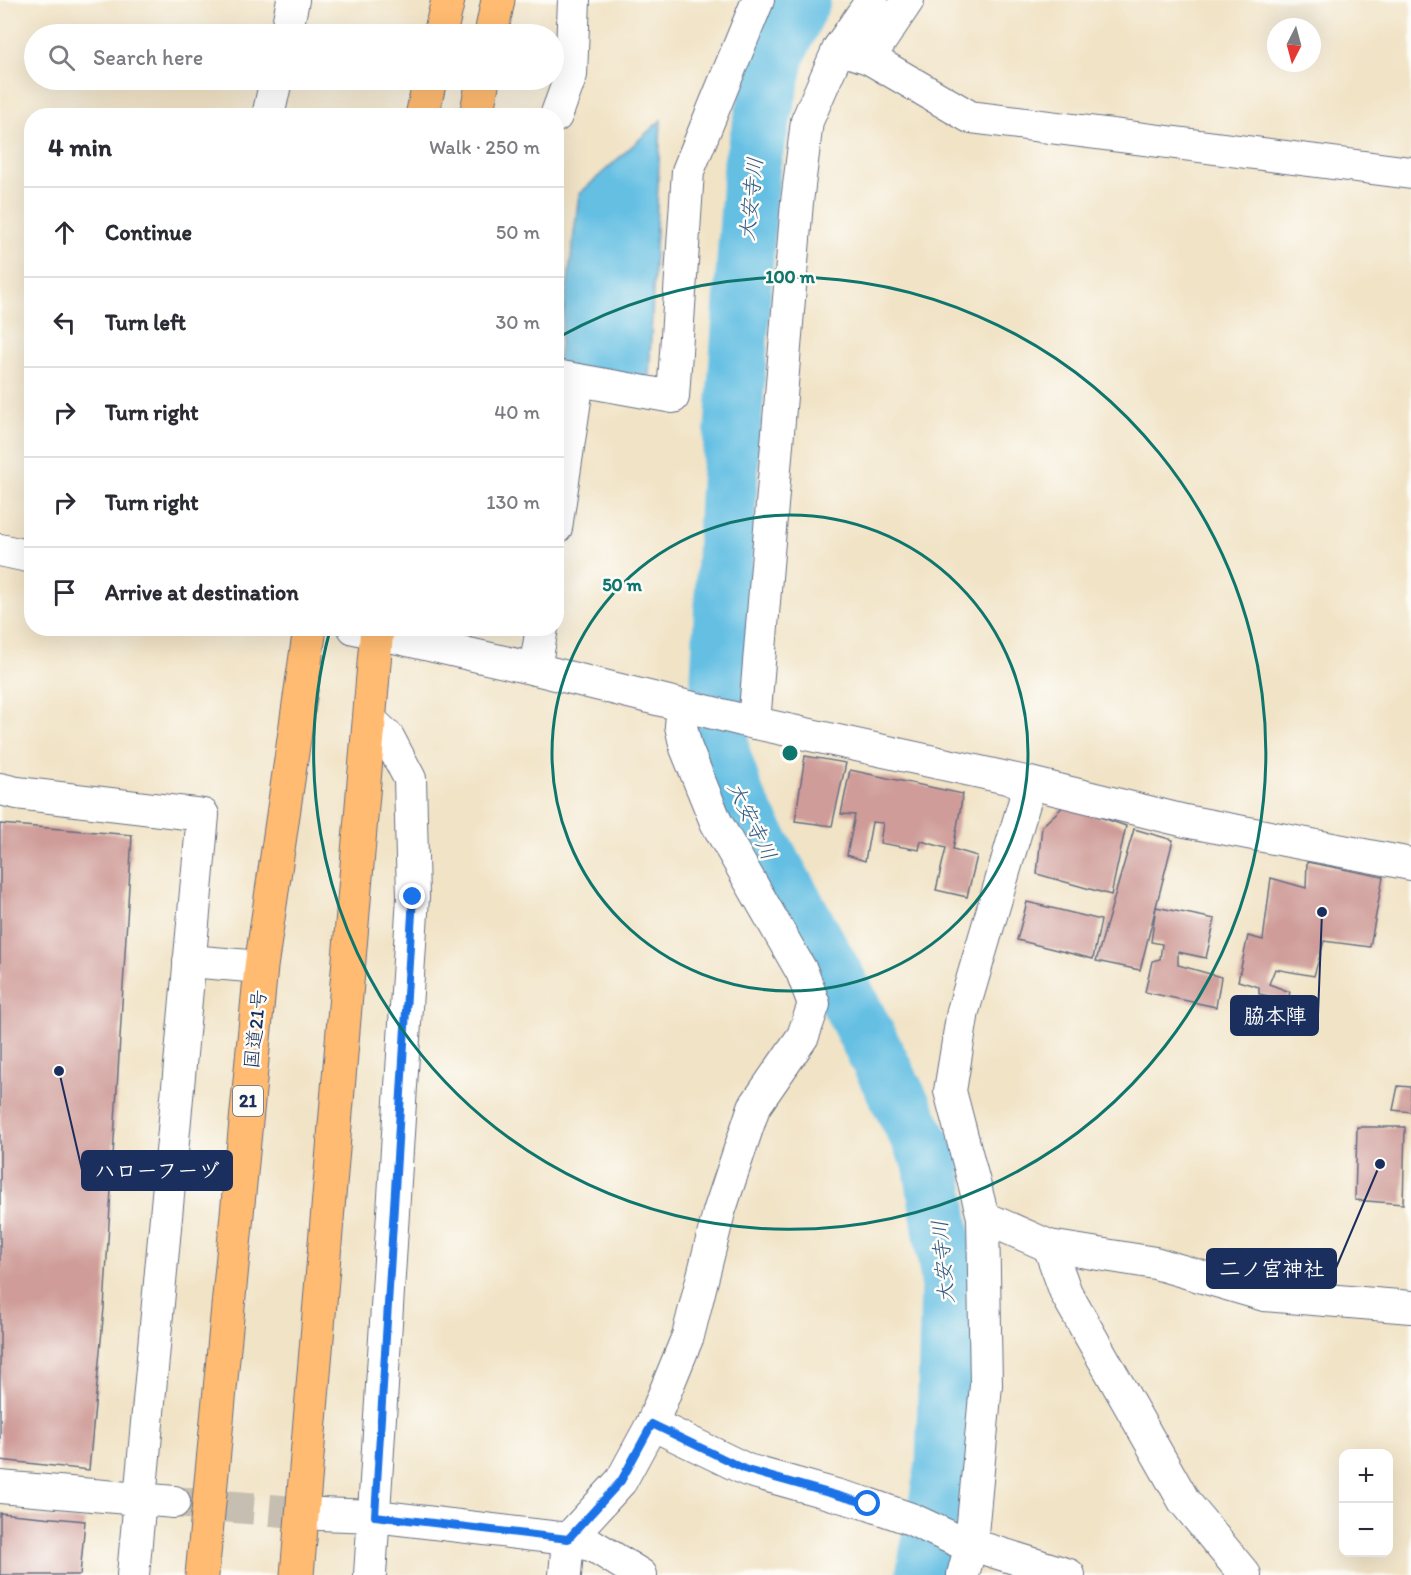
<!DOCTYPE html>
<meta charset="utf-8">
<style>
body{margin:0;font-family:Itim,"Klee One",sans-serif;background:#f7f7f7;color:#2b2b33}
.controls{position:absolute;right:18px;bottom:18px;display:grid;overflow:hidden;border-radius:12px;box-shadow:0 6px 24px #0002}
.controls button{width:54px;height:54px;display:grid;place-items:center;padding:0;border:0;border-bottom:2px solid #e1e1e2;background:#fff;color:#2b2b33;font:30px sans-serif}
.compass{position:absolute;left:1267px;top:18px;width:54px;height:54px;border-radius:50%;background:#fff;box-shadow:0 6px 24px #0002;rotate:186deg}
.stop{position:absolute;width:18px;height:18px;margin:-14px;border:4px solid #1a73e8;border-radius:50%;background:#fff}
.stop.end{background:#1a73e8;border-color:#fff;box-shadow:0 2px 6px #0008}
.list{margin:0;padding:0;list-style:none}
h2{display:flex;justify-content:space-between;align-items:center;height:78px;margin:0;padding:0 24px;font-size:26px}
h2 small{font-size:20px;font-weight:400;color:#7c7c81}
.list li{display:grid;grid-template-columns:39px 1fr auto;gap:18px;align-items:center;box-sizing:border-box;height:90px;padding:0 24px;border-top:2px solid #e1e1e2}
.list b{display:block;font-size:22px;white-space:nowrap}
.list em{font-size:20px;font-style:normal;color:#7c7c81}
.icon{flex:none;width:33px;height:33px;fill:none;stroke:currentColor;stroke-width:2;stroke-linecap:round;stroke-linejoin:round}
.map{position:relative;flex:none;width:1411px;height:1575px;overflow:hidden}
.search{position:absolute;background:#fff;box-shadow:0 6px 24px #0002;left:24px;top:24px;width:540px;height:66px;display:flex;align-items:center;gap:15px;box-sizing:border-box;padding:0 21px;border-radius:33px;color:#7c7c81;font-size:22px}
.panel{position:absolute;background:#fff;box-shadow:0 6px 24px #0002;left:24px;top:108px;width:540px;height:528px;border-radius:24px}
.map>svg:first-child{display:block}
.water{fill:#65bfe3;stroke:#4077a0;stroke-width:1.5}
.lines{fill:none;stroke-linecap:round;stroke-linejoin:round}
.river{stroke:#65bfe3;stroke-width:57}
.building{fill:#cf9c99}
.minor-tunnel{stroke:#c6bfb1;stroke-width:32;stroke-dasharray:32 16;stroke-linecap:butt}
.minor-casing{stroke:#666e82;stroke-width:34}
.highway-casing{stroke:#666e82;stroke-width:35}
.minor{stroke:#fff;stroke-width:32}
.highway{stroke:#ffbb71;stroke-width:33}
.route{stroke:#1a73e8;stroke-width:8}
.ring{fill:none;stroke:#0f766e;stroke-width:3}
.labels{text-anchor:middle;stroke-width:5;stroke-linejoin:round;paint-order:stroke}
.shield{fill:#fdfcf7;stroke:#5f6c8c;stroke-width:1.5}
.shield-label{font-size:18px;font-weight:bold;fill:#1b2f5e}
.street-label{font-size:20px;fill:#1b2f5e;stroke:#fdfcf7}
.water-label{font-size:21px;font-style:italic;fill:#315a86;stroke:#fdfcf7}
.centre{fill:#0f766e;stroke:#fdfcf7;stroke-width:3}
.ring-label{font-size:18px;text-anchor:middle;font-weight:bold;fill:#0f766e;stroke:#fdfcf7;stroke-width:5;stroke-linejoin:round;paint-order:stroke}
.leader{fill:none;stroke:#1b2f5e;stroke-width:2}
.callout-dot{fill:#1b2f5e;stroke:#fdfcf7;stroke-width:2}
.callout{fill:#1b2f5e;stroke:#1b2f5e;stroke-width:2}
.callout-label{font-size:21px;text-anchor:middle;font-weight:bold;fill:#fff}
</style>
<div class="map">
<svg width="1411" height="1575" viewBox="0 0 1411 1575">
<rect width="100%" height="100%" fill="#fdfcf7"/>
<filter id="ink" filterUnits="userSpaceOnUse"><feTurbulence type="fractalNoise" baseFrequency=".0167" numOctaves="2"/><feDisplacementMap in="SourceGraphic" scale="12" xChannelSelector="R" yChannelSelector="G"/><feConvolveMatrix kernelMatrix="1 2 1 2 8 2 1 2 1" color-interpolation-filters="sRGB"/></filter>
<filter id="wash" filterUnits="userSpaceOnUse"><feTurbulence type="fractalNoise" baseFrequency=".008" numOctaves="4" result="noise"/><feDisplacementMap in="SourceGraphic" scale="24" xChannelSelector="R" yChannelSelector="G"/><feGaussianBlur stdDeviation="1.35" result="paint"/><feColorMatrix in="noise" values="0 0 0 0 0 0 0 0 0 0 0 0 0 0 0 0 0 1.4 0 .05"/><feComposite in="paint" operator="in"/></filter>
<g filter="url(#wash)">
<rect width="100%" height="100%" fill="#f1e3c6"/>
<polygon class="water" points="661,120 649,379 557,367 579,194"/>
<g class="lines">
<polyline class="river" points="802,0 778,52 752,163 728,497 719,678 721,752 737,800 848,999 931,1162 949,1280 944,1464 924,1575"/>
</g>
<g id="blocks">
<g class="building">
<polygon points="805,756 846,763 832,826 795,821"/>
<polygon points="850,770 963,794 953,849 977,856 967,897 936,890 946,848 921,841 919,850 880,843 883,823 872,822 865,861 847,855 855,815 841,814"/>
<polygon points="1065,805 1126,826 1111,895 1037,874 1042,826"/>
<polygon points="0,824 132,835 104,1308 89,1470 0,1460"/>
<polygon points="1134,829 1173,840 1140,970 1096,961"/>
<polygon points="1307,862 1383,877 1370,947 1324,941 1314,976 1275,969 1269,984 1290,992 1288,1000 1259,994 1259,987 1238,981 1248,936 1263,940 1271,878 1306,888"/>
<polygon points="1027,902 1101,920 1093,959 1017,940"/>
<polygon points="1156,907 1215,919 1206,958 1178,952 1178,965 1221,977 1216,1007 1145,992 1152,961 1160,959 1162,944 1151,942"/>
<polygon points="1398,1086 1411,1087 1411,1112 1393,1110"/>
<polygon points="1357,1127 1405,1127 1403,1204 1355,1200"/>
<polygon points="0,1513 85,1521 80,1575 0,1575"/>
</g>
</g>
</g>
<g filter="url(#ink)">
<use href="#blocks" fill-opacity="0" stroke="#666e82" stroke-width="1.5"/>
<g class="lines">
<polyline class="minor-tunnel" points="174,1502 320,1514"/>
<defs>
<g id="minor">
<polyline points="286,34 293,0"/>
<polyline points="839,48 872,0"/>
<polyline points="869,58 970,117 1411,173"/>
<polyline points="268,116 276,80"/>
<polyline points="556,116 571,75 574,0"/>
<polyline points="556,376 673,397 688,171 758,0"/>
<polyline points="556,528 578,380"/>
<polyline points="0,550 32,557"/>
<polyline points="354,628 535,669 742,720 1030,783 1185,821 1411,864"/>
<polyline points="535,669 542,628"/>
<polyline points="370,720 388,737 410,779 413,897 370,1575"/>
<polyline points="754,723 797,202 807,121 839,48 869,58 908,0"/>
<polyline points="0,789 17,793 203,815 133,1575"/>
<polyline points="189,961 261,967"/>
<polyline points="983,1217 1049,1246 1155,1263 1264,1295 1411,1307"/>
<polyline points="1049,1246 1066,1293 1184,1501 1245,1575"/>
<polyline points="652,1424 747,1470 868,1504 911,1519 956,1540 1069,1575"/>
<polyline points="0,1487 174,1502"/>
<polyline points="320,1514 375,1516 568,1539 594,1546 641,1575"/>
<polyline points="565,1575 568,1539 621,1481 652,1424 688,1336 719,1212 754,1107 803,1036 814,1004 802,972 716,822 686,748 681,726 683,706"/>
<polyline points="963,1575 971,1544 986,1385 983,1217 950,1091 963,1011 1030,783"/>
</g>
<g id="highway">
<polyline points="440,34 448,0"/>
<polyline points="491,34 498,0"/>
<polyline points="422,116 430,80"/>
<polyline points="476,116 483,80"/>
<polyline points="202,1575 261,967 310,628"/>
<polyline points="297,1575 377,628"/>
</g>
</defs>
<use href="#minor" class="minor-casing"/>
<use href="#highway" class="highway-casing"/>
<use href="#minor" class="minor"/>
<use href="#highway" class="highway"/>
</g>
</g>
<g class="lines" filter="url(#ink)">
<polyline class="route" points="413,897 375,1516 568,1539 621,1481 652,1424 747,1470 868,1504"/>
</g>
<g class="ring">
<circle cx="790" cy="753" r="238"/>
<path d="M559 337A476 476 0 1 1 330 630"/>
</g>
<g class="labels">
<rect class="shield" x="233" y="1086" width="30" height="30" rx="4.5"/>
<g class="shield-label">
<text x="248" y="1107">21</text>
</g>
<g class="street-label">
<text transform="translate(255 1029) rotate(-84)" y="7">国道21号</text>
</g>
<g class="water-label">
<text transform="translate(751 199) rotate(-84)" y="7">大安寺川</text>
<text transform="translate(752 821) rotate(64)" y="7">大安寺川</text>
<text transform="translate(943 1262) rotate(-95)" y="7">大安寺川</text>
</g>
</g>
<circle cx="790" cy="753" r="9" class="centre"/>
<g class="ring-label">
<text x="790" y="283">100 m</text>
<text x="622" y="591">50 m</text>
</g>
<path class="leader" d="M1322 912L1318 1015M59 1071L82 1170M1380 1164L1336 1268"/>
<g class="callout-dot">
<circle cx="1322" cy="912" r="6"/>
<circle cx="59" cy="1071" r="6"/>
<circle cx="1380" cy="1164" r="6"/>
</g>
<g class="callout">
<rect x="1231" y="996" width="87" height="39" rx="6"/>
<rect x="82" y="1151" width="150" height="39" rx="6"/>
<rect x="1207" y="1249" width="129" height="39" rx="6"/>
</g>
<g class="callout-label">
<text x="1275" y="1023">脇本陣</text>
<text x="157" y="1178">ハローフーヅ</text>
<text x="1272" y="1276">二ノ宮神社</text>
</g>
</svg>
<div class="controls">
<button>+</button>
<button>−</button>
</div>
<svg class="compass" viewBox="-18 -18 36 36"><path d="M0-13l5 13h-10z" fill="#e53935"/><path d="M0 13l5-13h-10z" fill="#7c7c81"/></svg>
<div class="stop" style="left:868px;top:1504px"></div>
<div class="stop end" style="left:413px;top:897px"></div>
<div class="search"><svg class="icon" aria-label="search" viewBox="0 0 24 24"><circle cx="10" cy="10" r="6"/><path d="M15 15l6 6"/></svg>Search here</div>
<section class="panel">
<h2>4 min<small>Walk · 250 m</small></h2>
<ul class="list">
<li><svg class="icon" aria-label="ahead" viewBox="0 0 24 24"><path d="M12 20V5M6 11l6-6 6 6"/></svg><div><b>Continue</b></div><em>50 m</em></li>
<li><svg class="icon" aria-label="left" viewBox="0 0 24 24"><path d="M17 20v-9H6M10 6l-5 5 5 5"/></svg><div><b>Turn left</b></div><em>30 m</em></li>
<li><svg class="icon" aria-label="right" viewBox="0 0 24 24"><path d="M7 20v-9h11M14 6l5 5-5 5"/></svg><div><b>Turn right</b></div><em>40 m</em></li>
<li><svg class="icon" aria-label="right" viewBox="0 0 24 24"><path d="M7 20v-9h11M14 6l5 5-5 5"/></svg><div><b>Turn right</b></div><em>130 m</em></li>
<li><svg class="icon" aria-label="arrive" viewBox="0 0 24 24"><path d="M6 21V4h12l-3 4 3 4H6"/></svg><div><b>Arrive at destination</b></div></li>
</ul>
</section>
</div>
